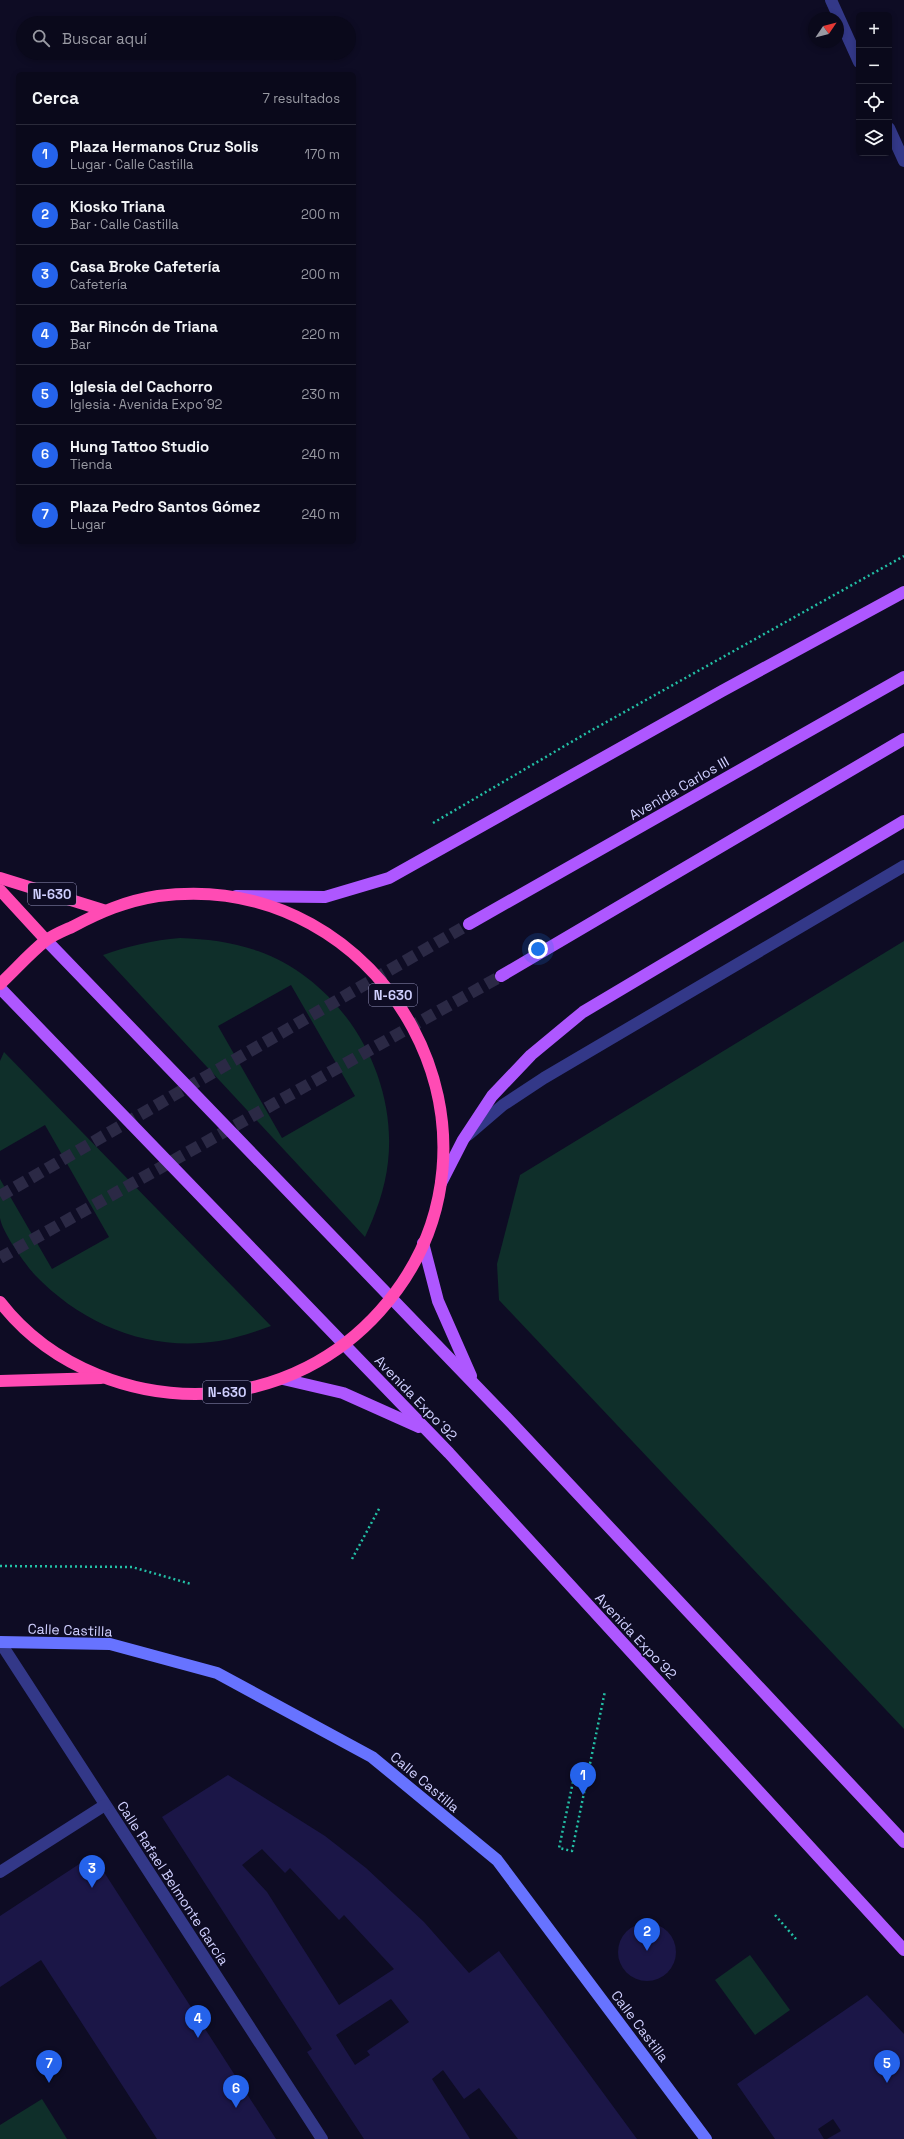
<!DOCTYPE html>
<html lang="es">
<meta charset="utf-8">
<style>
body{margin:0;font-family:"Space Grotesk",sans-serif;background:#181728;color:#f1f3f6}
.controls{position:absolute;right:12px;top:12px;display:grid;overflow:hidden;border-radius:6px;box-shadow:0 2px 6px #0003}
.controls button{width:36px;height:36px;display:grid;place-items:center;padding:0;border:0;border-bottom:1px solid #2a2a3a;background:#0a091b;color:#f1f3f6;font:20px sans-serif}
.compass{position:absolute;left:808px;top:12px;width:36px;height:36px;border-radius:50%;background:#0a091b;box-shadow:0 2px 6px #0003;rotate:55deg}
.you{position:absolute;left:538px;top:949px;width:14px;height:14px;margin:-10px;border:3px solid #fff;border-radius:50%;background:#1a73e8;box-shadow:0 0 0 6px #1a73e833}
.badge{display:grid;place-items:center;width:26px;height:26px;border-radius:50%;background:#2563eb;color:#fff;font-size:13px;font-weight:700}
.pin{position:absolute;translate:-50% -33px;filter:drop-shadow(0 1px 2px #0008)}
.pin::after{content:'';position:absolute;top:21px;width:14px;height:12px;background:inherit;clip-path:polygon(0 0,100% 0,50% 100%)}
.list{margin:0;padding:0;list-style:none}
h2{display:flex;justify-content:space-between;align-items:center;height:52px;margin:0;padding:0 16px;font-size:17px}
h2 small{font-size:13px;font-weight:400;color:#999aa3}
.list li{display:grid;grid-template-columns:26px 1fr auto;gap:12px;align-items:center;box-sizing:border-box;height:60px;padding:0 16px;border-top:1px solid #2a2a3a}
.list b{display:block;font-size:15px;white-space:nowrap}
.list p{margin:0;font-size:13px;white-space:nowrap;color:#999aa3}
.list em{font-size:13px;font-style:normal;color:#999aa3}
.icon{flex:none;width:22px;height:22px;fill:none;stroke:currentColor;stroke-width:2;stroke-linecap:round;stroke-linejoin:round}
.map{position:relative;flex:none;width:904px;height:2139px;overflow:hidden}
.search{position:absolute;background:#0a091b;box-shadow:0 2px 6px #0003;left:16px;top:16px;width:340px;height:44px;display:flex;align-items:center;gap:10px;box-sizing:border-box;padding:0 14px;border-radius:22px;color:#999aa3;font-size:15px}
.panel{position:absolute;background:#0a091b;box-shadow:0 2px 6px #0003;left:16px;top:72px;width:340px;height:472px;border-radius:6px}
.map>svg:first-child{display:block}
.green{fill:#0f2f2a;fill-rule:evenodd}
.building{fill:#1b1647;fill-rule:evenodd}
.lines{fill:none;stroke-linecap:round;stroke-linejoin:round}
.primary-tunnel{stroke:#2b2945;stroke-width:12;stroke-dasharray:12 6;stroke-linecap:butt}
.path{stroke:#23bfa5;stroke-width:2.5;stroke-dasharray:2 3;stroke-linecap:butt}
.lane{stroke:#333888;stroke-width:12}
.street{stroke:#333888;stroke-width:12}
.secondary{stroke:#6773ff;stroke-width:12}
.primary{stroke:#ae57ff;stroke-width:12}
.highway{stroke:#ff4bb4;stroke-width:12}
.labels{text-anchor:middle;stroke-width:3;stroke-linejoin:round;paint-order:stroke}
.shield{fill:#0e0c24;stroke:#9695bd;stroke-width:1}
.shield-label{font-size:13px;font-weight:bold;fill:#d0d0ff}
.street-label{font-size:14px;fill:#d0d0ff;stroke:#0e0c24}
</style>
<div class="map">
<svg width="904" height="2139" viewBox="0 0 904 2139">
<rect width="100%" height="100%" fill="#0e0c24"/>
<g class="green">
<path d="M180 938C207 939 232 942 258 951 342 981 398 1074 388 1162 385 1189 376 1213 365 1237L103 955C129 946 153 940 180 938ZM291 985 355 1096 282 1138 218 1026Z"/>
<polygon points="904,941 904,1729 499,1300 497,1264 520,1175"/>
<path d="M4 1052 271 1326C254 1332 237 1338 219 1341 149 1352 83 1325 35 1275 25 1264 2 1232 0 1218 0 1206 0 1192 0 1179L52 1269 109 1237 45 1125 0 1151V1061Z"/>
<polygon points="750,1955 790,2010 755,2035 715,1980"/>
<polygon points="42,2099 67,2139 0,2139 0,2125"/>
</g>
<g class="building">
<path d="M228 1775 325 1836 366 1868 424 1922 469 1973 499 1951 637 2139H518L479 2088 464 2099 443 2070 432 2079 470 2139H364L307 2052 312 2049 162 1817ZM262 1849 285 1873 290 1868 339 1920 344 1915 394 1969 339 2005 267 1892 242 1865ZM391 1999 409 2022 367 2051 370 2055 355 2065 336 2035Z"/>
<polygon points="93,1855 276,2139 157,2139 41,1960 0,1987 0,1916"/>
<circle cx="647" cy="1952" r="29"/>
<polygon points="867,1995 904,2034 904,2139 827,2139 841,2131 833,2119 818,2129 824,2139 775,2139 737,2084"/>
</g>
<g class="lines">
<g class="primary-tunnel">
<polyline points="0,1196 469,924"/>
<polyline points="0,1258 501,976"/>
</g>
<g class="path">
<polyline points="433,823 585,734 904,556"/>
<polyline points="352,1559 380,1507"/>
<polyline points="0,1566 132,1567 191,1584"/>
<polyline points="574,1777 559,1848 572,1851 605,1691"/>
<polyline points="775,1915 796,1939"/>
</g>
<g class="lane">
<polyline points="831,0 859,62"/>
<polyline points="889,128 904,161"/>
</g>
<g class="street">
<polyline points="468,1135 503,1105 544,1078 904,866"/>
<polyline points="0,1642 322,2139"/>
<polyline points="0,1872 105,1805"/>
</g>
<polyline class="secondary" points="0,1642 110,1644 217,1673 372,1757 497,1860 706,2139"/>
<g class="primary">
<polyline points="236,896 325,897 389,878 722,691 904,592"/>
<polyline points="469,924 904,677"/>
<polyline points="46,940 506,1417 904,1842"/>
<polyline points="501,976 904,739"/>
<polyline points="0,988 449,1453 904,1950"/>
<polyline points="441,1183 463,1140 492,1096 531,1055 583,1012 904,821"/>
<polyline points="423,1243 438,1301 471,1376"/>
<polyline points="283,1379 343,1393 419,1427"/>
</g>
<g class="highway">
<polyline points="0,878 103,910"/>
<polyline points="0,890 46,940"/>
<path d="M0 984C15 970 29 954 45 941 53 935 63 931 72 927 100 912 126 901 158 896 387 866 534 1139 380 1311 338 1358 281 1387 218 1393 137 1400 51 1368 0 1302"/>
<polyline points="0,1381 101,1378"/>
</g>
</g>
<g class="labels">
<g class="shield">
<rect x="28" y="883" width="48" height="22" rx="3"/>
<rect x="369" y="984" width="48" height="22" rx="3"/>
<rect x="203" y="1381" width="48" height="22" rx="3"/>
</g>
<g class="shield-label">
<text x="52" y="899">N-630</text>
<text x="393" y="1000">N-630</text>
<text x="227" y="1397">N-630</text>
</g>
<g class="street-label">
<text transform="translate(679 788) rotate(-30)" y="5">Avenida Carlos III</text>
<text transform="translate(416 1398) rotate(46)" y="5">Avenida Expo´92</text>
<text transform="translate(70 1630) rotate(2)" y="5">Calle Castilla</text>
<text transform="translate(636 1636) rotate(47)" y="5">Avenida Expo´92</text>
<text transform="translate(425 1782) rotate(40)" y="5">Calle Castilla</text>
<text transform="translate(173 1883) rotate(57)" y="5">Calle Rafael Belmonte García</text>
<text transform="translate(640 2026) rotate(53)" y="5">Calle Castilla</text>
</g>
</g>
</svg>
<div class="controls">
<button>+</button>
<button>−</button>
<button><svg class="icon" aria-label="locate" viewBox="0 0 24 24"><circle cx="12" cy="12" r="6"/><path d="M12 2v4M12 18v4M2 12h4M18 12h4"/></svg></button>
<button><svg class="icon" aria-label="layers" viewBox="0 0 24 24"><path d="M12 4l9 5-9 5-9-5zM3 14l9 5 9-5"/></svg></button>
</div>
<svg class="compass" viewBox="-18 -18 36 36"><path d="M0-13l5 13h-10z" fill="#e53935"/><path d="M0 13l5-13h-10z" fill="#999aa3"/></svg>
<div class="you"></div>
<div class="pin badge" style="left:583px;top:1795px">1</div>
<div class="pin badge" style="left:647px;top:1951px">2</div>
<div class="pin badge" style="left:92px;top:1888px">3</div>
<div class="pin badge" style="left:198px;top:2038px">4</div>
<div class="pin badge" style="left:887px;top:2083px">5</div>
<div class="pin badge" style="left:236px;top:2108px">6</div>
<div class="pin badge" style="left:49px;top:2083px">7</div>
<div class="search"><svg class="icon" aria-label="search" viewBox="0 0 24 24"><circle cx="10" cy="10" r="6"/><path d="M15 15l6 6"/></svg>Buscar aquí</div>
<section class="panel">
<h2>Cerca<small>7 resultados</small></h2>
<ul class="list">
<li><span class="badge">1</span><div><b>Plaza Hermanos Cruz Solis</b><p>Lugar · Calle Castilla</p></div><em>170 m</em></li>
<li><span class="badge">2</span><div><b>Kiosko Triana</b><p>Bar · Calle Castilla</p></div><em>200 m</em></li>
<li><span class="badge">3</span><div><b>Casa Broke Cafetería</b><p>Cafetería</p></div><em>200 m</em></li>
<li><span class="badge">4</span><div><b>Bar Rincón de Triana</b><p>Bar</p></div><em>220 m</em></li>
<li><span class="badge">5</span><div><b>Iglesia del Cachorro</b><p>Iglesia · Avenida Expo´92</p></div><em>230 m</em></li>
<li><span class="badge">6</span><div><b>Hung Tattoo Studio</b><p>Tienda</p></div><em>240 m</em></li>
<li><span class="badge">7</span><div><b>Plaza Pedro Santos Gómez</b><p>Lugar</p></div><em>240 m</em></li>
</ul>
</section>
</div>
